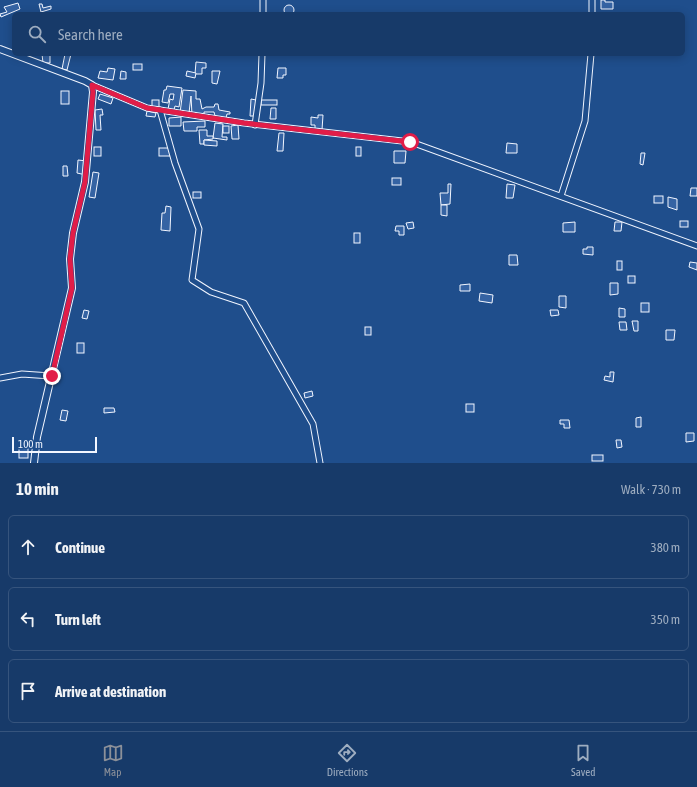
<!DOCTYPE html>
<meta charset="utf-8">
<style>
body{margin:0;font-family:"Asap Condensed",sans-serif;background:#20416f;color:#f1f3f6}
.scale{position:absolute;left:12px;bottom:10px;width:85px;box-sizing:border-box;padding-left:4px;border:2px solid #f2f6ff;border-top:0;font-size:11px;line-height:14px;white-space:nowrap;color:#f2f6ff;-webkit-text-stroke:3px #1f4e8c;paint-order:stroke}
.stop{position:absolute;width:12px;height:12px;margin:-9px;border:3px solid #e11d48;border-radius:50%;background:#fff}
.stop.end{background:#e11d48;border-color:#fff;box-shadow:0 1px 4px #0008}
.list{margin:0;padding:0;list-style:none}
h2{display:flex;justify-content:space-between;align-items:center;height:52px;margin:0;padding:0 16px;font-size:17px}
h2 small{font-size:13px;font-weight:400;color:#9eadc0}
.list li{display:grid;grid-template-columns:26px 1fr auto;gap:12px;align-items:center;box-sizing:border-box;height:64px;margin:0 8px 8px;padding:0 8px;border:1px solid #36547d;border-radius:6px}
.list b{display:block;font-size:15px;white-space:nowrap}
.list em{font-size:13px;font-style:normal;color:#9eadc0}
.icon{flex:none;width:22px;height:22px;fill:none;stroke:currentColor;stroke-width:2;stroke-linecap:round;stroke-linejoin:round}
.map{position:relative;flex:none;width:697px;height:463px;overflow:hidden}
.search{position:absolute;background:#173a69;box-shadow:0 2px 10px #0003;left:12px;right:12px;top:12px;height:44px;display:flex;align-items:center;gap:10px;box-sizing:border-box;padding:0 14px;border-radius:6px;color:#9eadc0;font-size:15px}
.sheet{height:268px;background:#173a69}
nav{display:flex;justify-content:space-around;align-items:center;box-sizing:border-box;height:56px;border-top:1px solid #36547d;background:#173a69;font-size:11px;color:#9eadc0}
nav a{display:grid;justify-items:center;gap:2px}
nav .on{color:#8c9099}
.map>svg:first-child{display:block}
.building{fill:#3563a3;stroke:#f2f6ff}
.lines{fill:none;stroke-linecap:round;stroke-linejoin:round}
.minor-casing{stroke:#f2f6ff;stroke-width:7}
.tertiary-casing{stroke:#f2f6ff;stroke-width:8}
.minor{stroke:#1f4e8c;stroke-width:5}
.tertiary{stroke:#1f4e8c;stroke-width:6}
.route{stroke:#e11d48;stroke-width:5}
</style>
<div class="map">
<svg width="697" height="463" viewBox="0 0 697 463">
<rect width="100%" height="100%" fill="#1f4e8c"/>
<g class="building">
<polygon points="601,0 605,0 605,2 613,2 613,9 601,9"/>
<polygon points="18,3 20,9 1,17 0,14 7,12 4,7"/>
<polygon points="39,4 42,4 43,8 51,6 51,9 41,12"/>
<circle cx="289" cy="10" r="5"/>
<polygon points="42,54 50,54 50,63 43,63"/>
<polygon points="65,54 71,54 67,70 62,69"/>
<polygon points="196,62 206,63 206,68 202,68 202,74 195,74"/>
<rect x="133" y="64" width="9" height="6"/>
<polygon points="108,68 115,69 113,80 98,78 100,71 107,72"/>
<polygon points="278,68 286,68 286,75 283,75 283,78 277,78"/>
<polygon points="121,71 126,72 126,79 120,79"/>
<polygon points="187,71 196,73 195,78 186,76"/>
<polygon points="212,71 220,71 217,84 212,83"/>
<polygon points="167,86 182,88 179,107 175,106 174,110 168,109 170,99 173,100 174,94 170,94 168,103 162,102 164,90 166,90"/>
<polygon points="183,90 196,91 196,99 200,99 202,109 206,107 214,107 215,104 218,104 219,110 230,112 230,114 227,114 226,118 215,116 214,112 204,112 204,116 192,115 191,96 189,113 180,113"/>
<rect x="61" y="91" width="8" height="13"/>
<polygon points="100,94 113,98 111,104 98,99"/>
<polygon points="251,99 256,100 255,116 250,116"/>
<rect x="152" y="100" width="7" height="7"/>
<rect x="261" y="100" width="16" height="5"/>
<polygon points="271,108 276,108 276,119 270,119"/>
<polygon points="102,109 103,115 100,115 101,130 96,130 95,110"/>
<polygon points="147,111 156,113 155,117 146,116"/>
<polygon points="318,115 323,115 322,130 315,129 315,125 311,125 311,117 318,118"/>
<polygon points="181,117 181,126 169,126 169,118"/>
<polygon points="205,121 205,127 197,127 197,131 184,131 183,122"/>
<polygon points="215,123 223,124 222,137 227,137 227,140 213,138"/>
<polygon points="238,125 239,139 232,139 231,126"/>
<rect x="223" y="126" width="6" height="7"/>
<polygon points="199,130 207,130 207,136 213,136 213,139 204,140 204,144 200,144"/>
<polygon points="279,133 284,133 283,151 277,151"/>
<polygon points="204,140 217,141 217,146 204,145"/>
<polygon points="507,143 517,144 517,153 506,153"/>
<rect x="94" y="147" width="7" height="9"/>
<rect x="356" y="147" width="5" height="9"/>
<rect x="159" y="148" width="11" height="8"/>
<polygon points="394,151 406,151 405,163 394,163"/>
<polygon points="641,153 645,153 643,165 640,164"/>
<polygon points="78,160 87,161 86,175 77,173"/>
<polygon points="63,166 67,166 68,176 63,176"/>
<polygon points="93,172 99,173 95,198 89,197"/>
<rect x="392" y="178" width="9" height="7"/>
<polygon points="448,184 451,184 450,204 441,205 440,193 448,193"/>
<polygon points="507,184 515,185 513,198 506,198"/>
<polygon points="691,188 697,188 697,196 690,196"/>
<rect x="193" y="192" width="8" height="6"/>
<rect x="654" y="196" width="9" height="7"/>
<polygon points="668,197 677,199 677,210 668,207"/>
<polygon points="441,205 447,205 447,216 441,215"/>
<polygon points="166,206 171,207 170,231 161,230 162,213 165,213"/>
<rect x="680" y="221" width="8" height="6"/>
<polygon points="413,222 414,228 408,229 406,223"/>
<polygon points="575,222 575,232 563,232 563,223"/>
<polygon points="615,222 622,222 621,231 614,231"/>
<polygon points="396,226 404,226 404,235 399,235 399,231 395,231"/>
<rect x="354" y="233" width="6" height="10"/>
<polygon points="587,247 593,247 593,255 583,254 583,249 587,249"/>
<polygon points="509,255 517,255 518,265 509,265"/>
<rect x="617" y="261" width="5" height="9"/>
<polygon points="690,262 697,263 697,270 689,267"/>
<rect x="628" y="276" width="7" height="7"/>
<polygon points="610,283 618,283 618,294 610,295"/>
<polygon points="470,284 470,291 460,291 460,285"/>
<polygon points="480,293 493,295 492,303 479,301"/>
<polygon points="559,296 566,296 566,308 559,307"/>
<rect x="641" y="303" width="8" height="9"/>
<polygon points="619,308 625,309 625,317 619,317"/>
<polygon points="84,310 89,311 87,319 82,318"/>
<polygon points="550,310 558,310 559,315 551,316"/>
<polygon points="632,321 638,321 638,331 634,331"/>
<polygon points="619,322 626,322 627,330 620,330"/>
<rect x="365" y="327" width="6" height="8"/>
<polygon points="666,330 675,330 674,340 666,340"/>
<rect x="77" y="343" width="7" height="10"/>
<polygon points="610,372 614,372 613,382 604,380 605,376 610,377"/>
<polygon points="312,391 313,396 305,398 304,393"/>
<rect x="466" y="404" width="8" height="8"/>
<polygon points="104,408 114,408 115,412 104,413"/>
<polygon points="62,410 68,411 66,421 60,420"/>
<polygon points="641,417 641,427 636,427 636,418"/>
<polygon points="560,420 569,420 570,428 564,428 564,424 560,424"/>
<polygon points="686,433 694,433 694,441 686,442"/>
<polygon points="616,440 621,440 622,447 617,448"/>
<rect x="19" y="448" width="9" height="10"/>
<rect x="592" y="455" width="11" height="6"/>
</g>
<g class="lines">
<defs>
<g id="minor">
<polyline points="592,0 592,14"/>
<polyline points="263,14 263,0"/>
<polyline points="92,85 147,108 244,123 411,142 697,246"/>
<polyline points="160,110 175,163 199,229 192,280 211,292 244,303 313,424 320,463"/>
<polyline points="255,125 261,83 262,54"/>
<polyline points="561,196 585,121 591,54"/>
<polyline points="0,378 22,374 51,376"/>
</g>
<polyline id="tertiary" points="0,49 85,81 92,85 93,92 85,182 73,233 70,259 72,288 37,437 34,463"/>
</defs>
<use href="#minor" class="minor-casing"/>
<use href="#tertiary" class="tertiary-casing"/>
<use href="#minor" class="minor"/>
<use href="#tertiary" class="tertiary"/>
</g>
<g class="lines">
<polyline class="route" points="52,376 72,288 70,259 73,233 85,182 93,92 92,85 147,108 244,123 410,142"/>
</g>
</svg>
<div class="scale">100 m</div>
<div class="stop" style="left:410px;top:142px"></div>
<div class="stop end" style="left:52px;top:376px"></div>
<div class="search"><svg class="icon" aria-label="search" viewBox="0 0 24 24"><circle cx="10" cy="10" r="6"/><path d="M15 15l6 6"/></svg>Search here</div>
</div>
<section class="sheet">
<h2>10 min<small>Walk · 730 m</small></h2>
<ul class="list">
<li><svg class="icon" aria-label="ahead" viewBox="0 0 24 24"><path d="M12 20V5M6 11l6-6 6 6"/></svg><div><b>Continue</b></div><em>380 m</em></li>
<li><svg class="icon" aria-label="left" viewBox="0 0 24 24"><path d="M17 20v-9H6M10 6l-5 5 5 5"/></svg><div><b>Turn left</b></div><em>350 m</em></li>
<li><svg class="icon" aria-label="arrive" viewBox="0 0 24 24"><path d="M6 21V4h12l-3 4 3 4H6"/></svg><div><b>Arrive at destination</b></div></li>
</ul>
</section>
<nav>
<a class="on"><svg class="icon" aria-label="map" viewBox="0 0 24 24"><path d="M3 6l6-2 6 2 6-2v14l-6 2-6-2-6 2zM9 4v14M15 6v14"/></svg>Map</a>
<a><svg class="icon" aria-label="directions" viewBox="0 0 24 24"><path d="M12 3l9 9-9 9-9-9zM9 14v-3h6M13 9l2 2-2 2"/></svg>Directions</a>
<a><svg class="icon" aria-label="saved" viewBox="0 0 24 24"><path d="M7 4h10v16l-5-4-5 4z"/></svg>Saved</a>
</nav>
